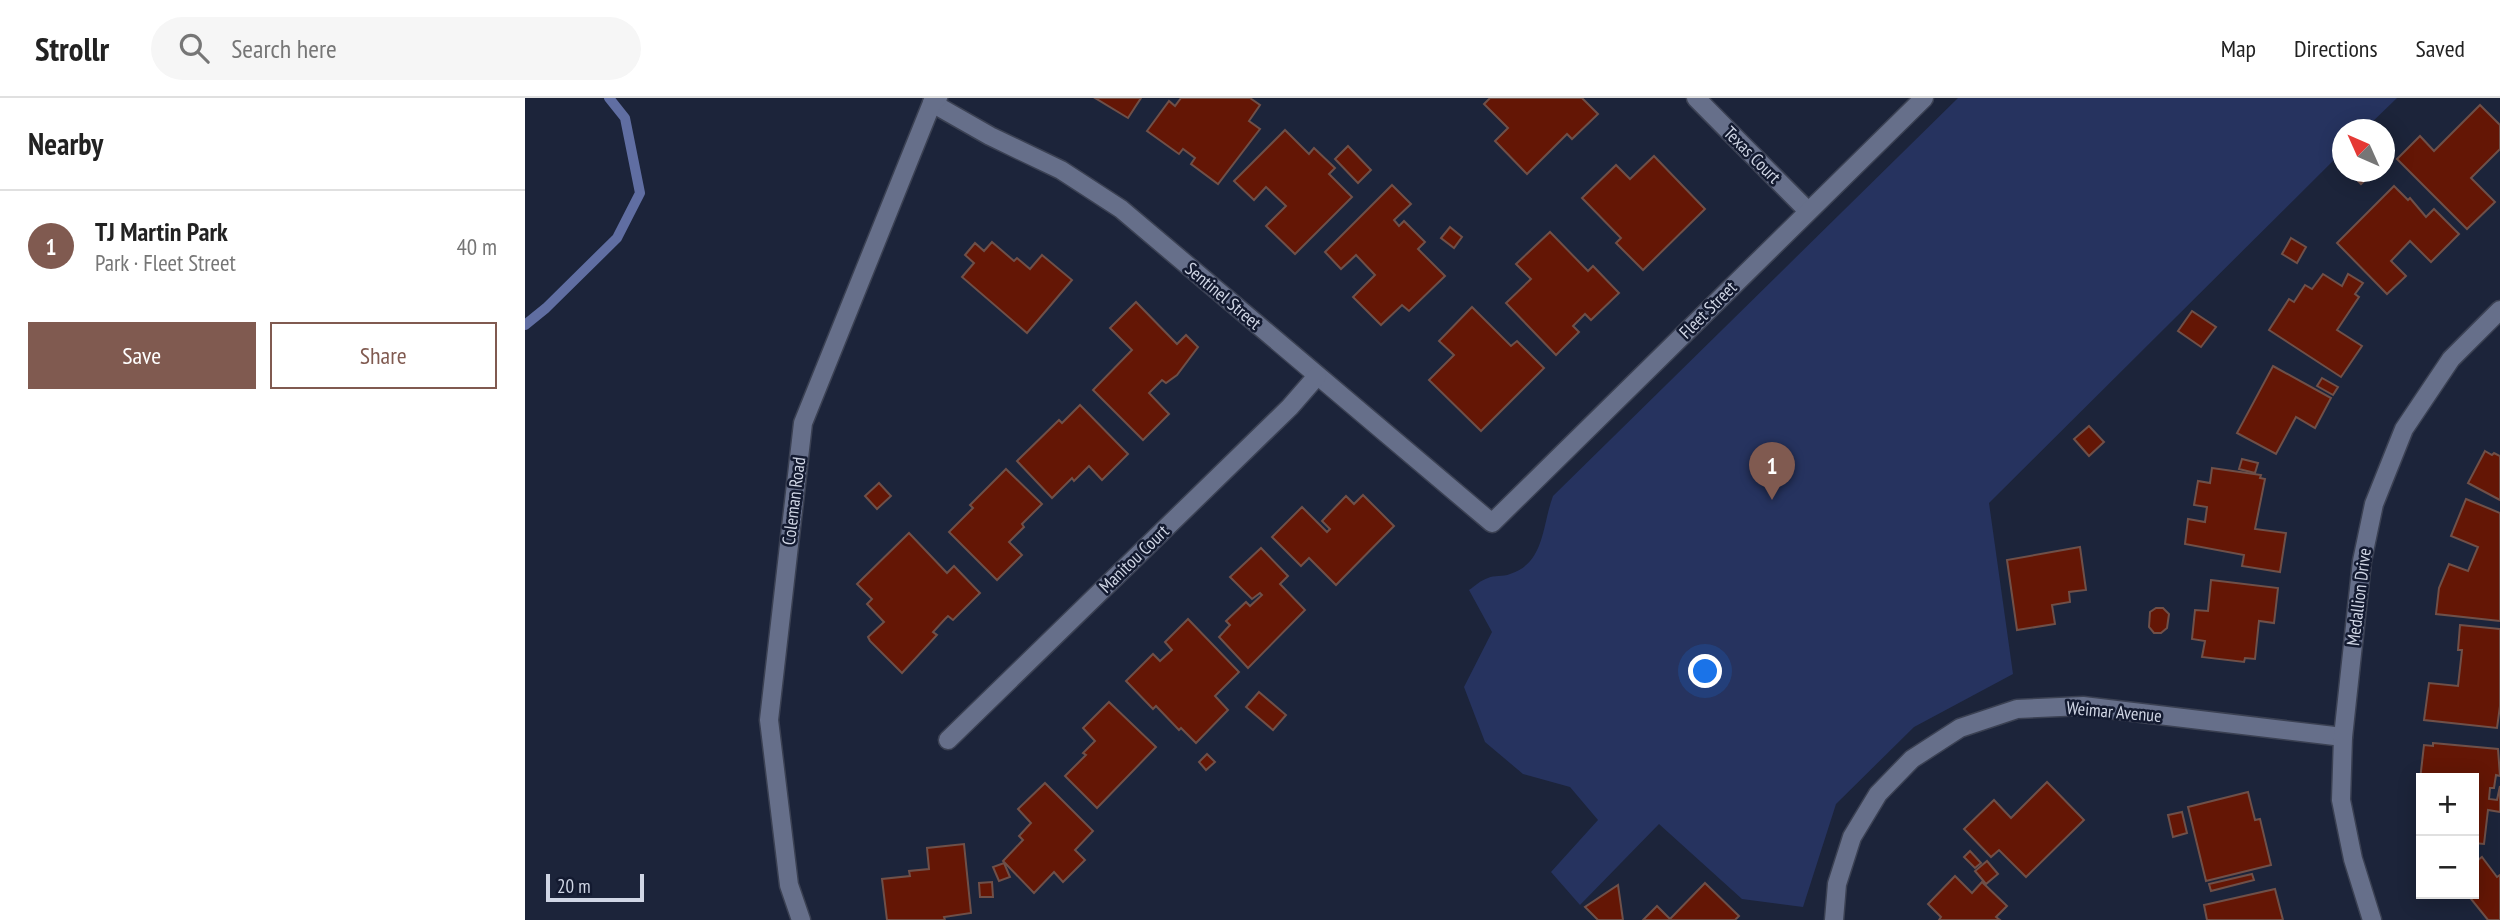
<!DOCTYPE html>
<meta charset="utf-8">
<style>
body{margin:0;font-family:"PT Sans Narrow",sans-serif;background:#f6f6f6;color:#222}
.controls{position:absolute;right:21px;bottom:21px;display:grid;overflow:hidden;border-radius:0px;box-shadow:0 4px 18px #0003}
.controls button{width:63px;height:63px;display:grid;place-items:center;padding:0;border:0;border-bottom:2px solid #e0e0e0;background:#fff;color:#222;font:35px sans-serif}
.compass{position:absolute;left:1807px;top:21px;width:63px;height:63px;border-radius:50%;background:#fff;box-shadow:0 4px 18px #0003;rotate:315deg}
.scale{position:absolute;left:21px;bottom:18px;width:98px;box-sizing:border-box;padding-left:7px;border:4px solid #d0d6e5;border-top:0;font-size:19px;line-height:24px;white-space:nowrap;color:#d0d6e5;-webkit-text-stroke:5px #131a30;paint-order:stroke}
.you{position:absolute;left:1181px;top:574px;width:24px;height:24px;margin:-18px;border:5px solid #fff;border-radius:50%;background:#1a73e8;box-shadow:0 0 0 10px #1a73e833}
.badge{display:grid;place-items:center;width:46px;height:46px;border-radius:50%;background:#805a50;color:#fff;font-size:23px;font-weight:700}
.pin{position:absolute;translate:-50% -58px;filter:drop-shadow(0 2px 4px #0008)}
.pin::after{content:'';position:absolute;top:37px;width:24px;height:21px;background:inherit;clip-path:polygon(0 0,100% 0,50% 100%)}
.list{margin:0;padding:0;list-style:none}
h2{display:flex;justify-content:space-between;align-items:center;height:91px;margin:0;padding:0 28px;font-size:30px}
h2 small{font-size:23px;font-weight:400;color:#767676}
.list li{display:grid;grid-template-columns:46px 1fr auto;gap:21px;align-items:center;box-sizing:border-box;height:112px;padding:0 28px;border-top:2px solid #e0e0e0}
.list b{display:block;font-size:26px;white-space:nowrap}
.list p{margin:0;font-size:23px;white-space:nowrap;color:#767676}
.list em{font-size:23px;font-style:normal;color:#767676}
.actions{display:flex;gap:14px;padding:21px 28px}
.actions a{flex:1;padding:16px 0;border:2px solid #805a50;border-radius:0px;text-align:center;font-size:24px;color:#805a50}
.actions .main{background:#805a50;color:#fff}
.icon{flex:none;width:38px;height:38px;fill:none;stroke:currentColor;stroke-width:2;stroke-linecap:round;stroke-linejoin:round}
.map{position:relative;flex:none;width:1975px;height:822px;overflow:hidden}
header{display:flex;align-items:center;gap:42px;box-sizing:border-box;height:98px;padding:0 35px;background:#fff;border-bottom:2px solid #e0e0e0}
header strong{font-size:33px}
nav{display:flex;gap:38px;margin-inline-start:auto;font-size:24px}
.search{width:490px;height:63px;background:#f6f6f6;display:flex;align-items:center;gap:18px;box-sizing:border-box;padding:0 24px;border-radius:38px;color:#767676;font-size:26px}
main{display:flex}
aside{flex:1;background:#fff}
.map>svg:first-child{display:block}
.green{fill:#26335f}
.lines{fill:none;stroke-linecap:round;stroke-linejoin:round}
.stream{stroke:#606ea2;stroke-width:10}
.building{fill:#641605;stroke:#6f5049;stroke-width:2}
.minor-casing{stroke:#3b4153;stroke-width:21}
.tertiary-casing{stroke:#3b4153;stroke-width:21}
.minor{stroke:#666f8a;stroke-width:18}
.tertiary{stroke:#666f8a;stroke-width:18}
.labels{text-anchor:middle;stroke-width:5;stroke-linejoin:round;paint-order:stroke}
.street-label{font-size:18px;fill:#d0d6e5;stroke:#131a30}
</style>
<header>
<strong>Strollr</strong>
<div class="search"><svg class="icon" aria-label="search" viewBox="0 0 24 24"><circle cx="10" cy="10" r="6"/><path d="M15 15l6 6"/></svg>Search here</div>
<nav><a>Map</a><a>Directions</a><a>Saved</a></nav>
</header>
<main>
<aside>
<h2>Nearby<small></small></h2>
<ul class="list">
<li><span class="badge">1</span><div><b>TJ Martin Park</b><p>Park · Fleet Street</p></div><em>40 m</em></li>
</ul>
<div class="actions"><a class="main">Save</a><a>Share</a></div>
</aside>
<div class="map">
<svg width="1975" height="822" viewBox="0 0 1975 822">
<rect width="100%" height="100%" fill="#1c243a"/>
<path class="green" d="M1433 0H1872L1840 31 1818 32 1817 54 1464 405 1488 576 1389 629 1311 706 1278 809 1217 801 1134 726 1055 807 1026 774 1073 722 1045 689 998 676 960 644 939 589 967 534 944 492C950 488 956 482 963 480 969 477 978 479 985 476 1020 465 1017 427 1028 398Z"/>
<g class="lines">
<polyline class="stream" points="0,227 21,210 92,140 115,95 100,20 84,0"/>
</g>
<g class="building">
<polygon points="570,0 616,0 603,20"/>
<polygon points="656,0 725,0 735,7 724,23 735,31 693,86 666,66 670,60 658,51 654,56 622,33 644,3 650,8"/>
<polygon points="965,0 1057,0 1073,16 1047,41 1042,36 1002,76 970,43 983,30 959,6"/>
<polygon points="1955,7 1975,27 1975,51 1946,80 1970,104 1942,131 1872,61 1895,38 1909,53"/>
<polygon points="760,32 784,56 789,50 810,70 804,76 827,99 770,156 741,128 761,108 741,89 729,102 709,83"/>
<polygon points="823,48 846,72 833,85 810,61"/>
<polygon points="1129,58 1180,111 1118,172 1091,145 1096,140 1057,100 1091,67 1105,81"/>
<polygon points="1825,74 1849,74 1836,86"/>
<polygon points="867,87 886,106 869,122 874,128 879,123 900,144 893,151 920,178 884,213 877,207 856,227 828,199 850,177 831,157 816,171 800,154"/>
<polygon points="1869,88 1883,102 1885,100 1901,119 1909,111 1934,136 1906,164 1885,143 1866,163 1881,178 1862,196 1812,145"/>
<polygon points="925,129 937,139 929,150 916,140"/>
<polygon points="1025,134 1063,173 1068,168 1094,195 1066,222 1060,216 1048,228 1054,234 1031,257 981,205 1006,181 991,166"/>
<polygon points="1766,140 1781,149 1772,165 1757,156"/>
<polygon points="467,144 489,163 492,160 505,171 517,157 547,182 502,235 437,179 449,165 440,157 450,145 459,153"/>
<polygon points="1798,176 1817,188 1823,176 1838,185 1830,196 1834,199 1812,232 1837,248 1816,279 1744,232 1764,201 1769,204 1780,187 1787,191"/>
<polygon points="611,204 652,246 661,237 673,249 652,277 641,285 637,282 624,295 644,316 618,342 568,292 607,252 585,230"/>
<polygon points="947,209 986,248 992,243 1019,270 956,333 904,282 929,257 914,243"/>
<polygon points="1667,213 1691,229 1676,249 1653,233"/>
<polygon points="1748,268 1806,300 1790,330 1771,319 1751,356 1712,335"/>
<polygon points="1797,280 1813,289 1808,297 1792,288"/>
<polygon points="555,307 603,356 577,382 564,368 549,383 547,380 527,400 492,363 534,322 537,325"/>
<polygon points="1564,328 1579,344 1564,358 1549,341"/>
<polygon points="1960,353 1967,357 1969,355 1975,358 1975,402 1943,385"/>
<polygon points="1717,361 1733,365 1730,375 1714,371"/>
<polygon points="1687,370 1736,377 1735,380 1740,381 1730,431 1761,435 1755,474 1717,468 1719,457 1660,446 1663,421 1680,424 1682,409 1669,407 1673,383 1685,385"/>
<polygon points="481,371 517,406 497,426 499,429 484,444 497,457 472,482 424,434 448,410 445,407"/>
<polygon points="354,385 366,398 352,411 340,398"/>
<polygon points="838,397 869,428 811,487 784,460 776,468 747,439 777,409 802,434 805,431 797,423 821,398 829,406"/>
<polygon points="1941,401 1975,415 1975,523 1911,516 1914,490 1924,466 1943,473 1953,449 1926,438"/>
<polygon points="384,435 422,475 429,468 455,495 428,522 423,518 420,521 408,534 412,537 377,575 345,543 343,539 359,524 342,506 347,501 332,486"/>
<polygon points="1555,449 1561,492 1544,494 1545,504 1527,507 1530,526 1492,532 1482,462"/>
<polygon points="736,450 763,478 755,486 780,512 723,570 694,539 705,527 701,523 721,504 725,508 737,497 735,495 727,501 705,479"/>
<polygon points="1686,482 1753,490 1749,525 1734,523 1730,561 1720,560 1719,564 1677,559 1680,543 1667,541 1670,512 1683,513"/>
<polygon points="1631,510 1638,510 1644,516 1642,530 1636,535 1629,535 1624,529 1625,514"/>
<polygon points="663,521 714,574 690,598 703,612 671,645 656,630 654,632 631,608 628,611 601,583 628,556 635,563 647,552 640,544"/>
<polygon points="1935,527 1975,531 1975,608 1972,630 1899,622 1904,585 1933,588 1937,552 1933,552"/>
<polygon points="734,594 761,617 748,632 721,609"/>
<polygon points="584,604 631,649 572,710 540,678 561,657 558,655 570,643 558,630"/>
<polygon points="1908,645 1973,651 1975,678 1971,677 1969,690 1965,690 1964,701 1972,702 1975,688 1975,714 1963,712 1959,746 1949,745 1949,680 1895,682 1899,647 1908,648"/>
<polygon points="682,656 690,664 681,672 674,664"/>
<polygon points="1522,684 1559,722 1501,779 1474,752 1466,759 1439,731 1469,702 1486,720"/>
<polygon points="520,685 568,733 550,752 560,762 538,784 529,774 509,795 478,763 498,742 494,738 506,725 493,711"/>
<polygon points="1723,694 1730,722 1735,721 1746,767 1681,783 1663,709"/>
<polygon points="1657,714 1662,735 1648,739 1643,717"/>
<polygon points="439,746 446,815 419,819 420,822 362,822 357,781 385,778 384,773 404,771 402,750"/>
<polygon points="1445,753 1456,765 1450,770 1439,759"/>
<polygon points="1957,759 1972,779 1975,777 1975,822 1963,822 1942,796 1949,796 1949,765"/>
<polygon points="1462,763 1473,776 1461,786 1450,773"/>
<polygon points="479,765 485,779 474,783 468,769"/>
<polygon points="1727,776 1729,782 1686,793 1684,786"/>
<polygon points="1430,778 1447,795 1457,784 1482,808 1471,819 1475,822 1414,822 1416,819 1403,806"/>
<polygon points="467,784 468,799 455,799 454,785"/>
<polygon points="1180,785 1214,818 1210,822 1118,822 1132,808 1145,821"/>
<polygon points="1093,787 1098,822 1073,822 1060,809"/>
<polygon points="1750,791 1758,822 1682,822 1679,807"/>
</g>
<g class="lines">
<defs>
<g id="minor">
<polyline points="1171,0 1283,113"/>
<polyline points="407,5 465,38 536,72 596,111 967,425 1399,0"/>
<polyline points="423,642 765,309 792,278"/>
<polyline points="1309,822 1312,786 1327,739 1353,696 1387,661 1435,630 1492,611 1558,608 1818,639"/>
<polyline points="1847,822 1828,761 1816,702 1818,639 1837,463 1849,406 1879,331 1926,261 1975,212"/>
</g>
<polyline id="tertiary" points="276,822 264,787 244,622 278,325 407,5 413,0"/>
</defs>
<use href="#minor" class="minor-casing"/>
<use href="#tertiary" class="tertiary-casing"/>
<use href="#minor" class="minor"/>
<use href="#tertiary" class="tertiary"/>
</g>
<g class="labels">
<g class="street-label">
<text transform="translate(1227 57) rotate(45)" y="6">Texas Court</text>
<text transform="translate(698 198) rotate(40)" y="6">Sentinel Street</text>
<text transform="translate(1183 212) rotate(-45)" y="6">Fleet Street</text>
<text transform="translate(269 403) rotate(-83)" y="6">Coleman Road</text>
<text transform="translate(609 461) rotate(-44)" y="6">Manitou Court</text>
<text transform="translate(1834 499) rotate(-83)" y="6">Medallion Drive</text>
<text transform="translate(1589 614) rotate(5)" y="6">Weimar Avenue</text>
</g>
</g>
</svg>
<div class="controls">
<button>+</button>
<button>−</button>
</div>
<svg class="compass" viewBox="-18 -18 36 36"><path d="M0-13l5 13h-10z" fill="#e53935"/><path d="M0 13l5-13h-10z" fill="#767676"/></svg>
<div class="scale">20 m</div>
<div class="you"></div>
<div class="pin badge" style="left:1247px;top:402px">1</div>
</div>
</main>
